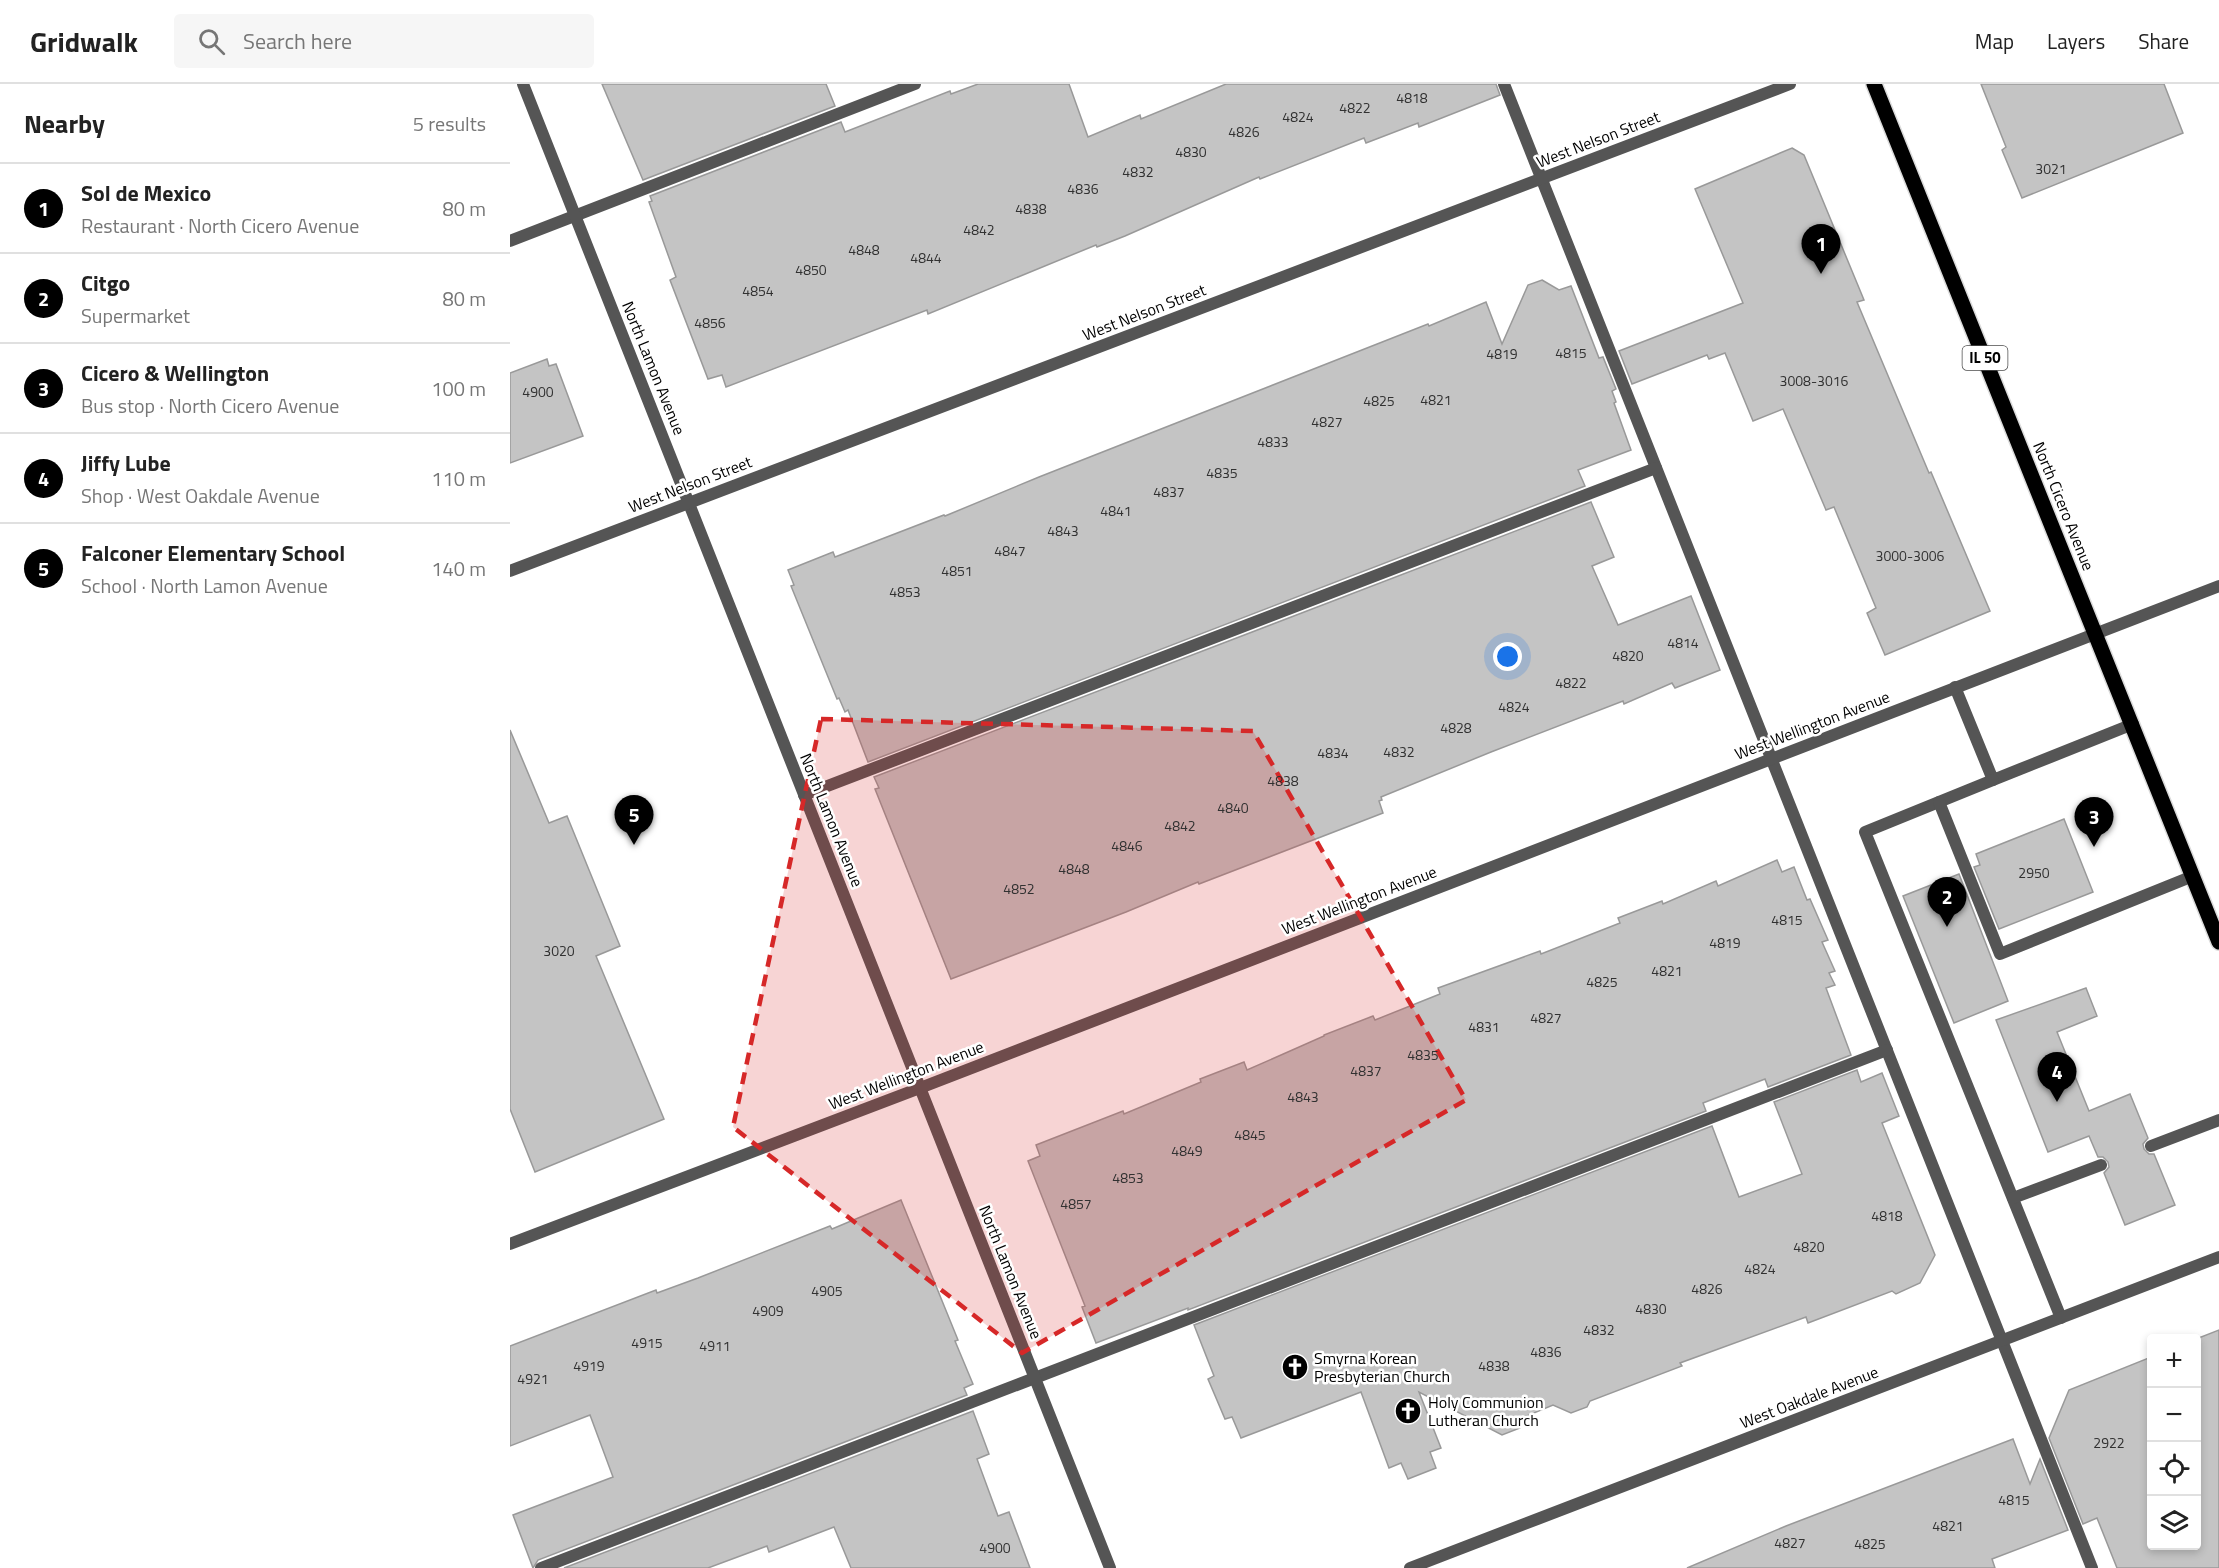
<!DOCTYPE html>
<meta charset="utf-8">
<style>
body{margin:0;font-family:"Titillium Web",sans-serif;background:#f6f6f6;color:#222}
.controls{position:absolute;right:18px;bottom:18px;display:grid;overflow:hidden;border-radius:6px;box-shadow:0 3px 9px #0003}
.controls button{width:54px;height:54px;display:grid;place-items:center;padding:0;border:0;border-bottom:2px solid #e0e0e0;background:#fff;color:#222;font:30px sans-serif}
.you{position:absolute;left:998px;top:573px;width:21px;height:21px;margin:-15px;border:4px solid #fff;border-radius:50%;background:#1a73e8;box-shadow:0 0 0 9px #1a73e833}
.badge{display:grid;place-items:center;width:39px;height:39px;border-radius:50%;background:#000;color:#fff;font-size:20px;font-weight:700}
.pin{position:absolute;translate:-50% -50px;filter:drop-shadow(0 2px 3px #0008)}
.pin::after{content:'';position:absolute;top:32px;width:21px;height:18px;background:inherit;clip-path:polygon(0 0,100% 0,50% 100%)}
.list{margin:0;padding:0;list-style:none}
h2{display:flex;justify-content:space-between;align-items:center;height:78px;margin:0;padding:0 24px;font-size:26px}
h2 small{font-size:20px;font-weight:400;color:#767676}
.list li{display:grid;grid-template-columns:39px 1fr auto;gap:18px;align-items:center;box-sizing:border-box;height:90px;padding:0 24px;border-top:2px solid #e0e0e0}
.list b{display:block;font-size:22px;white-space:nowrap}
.list p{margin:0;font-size:20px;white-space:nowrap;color:#767676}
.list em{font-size:20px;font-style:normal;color:#767676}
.icon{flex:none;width:33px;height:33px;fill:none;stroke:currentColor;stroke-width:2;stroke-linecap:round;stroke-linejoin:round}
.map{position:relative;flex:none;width:1709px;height:1484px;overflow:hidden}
header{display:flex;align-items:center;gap:36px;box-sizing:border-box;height:84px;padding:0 30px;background:#fff;border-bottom:2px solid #e0e0e0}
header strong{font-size:28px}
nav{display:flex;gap:33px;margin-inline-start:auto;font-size:21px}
.search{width:420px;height:54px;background:#f6f6f6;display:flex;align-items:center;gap:15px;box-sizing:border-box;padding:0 21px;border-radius:6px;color:#767676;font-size:22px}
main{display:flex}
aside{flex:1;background:#fff}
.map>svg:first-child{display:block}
.building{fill:#c4c4c4;stroke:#999;stroke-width:1.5}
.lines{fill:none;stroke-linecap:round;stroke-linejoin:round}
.primary-casing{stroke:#dbdbdb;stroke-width:18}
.service{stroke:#555;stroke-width:12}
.minor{stroke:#555;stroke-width:12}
.primary{stroke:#000;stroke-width:15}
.marked{fill:#d62828;fill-opacity:0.2;stroke:#d62828;stroke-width:4.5;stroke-dasharray:12 8;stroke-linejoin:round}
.labels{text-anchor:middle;stroke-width:5;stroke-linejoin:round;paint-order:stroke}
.number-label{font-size:14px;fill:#313131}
.shield{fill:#fff;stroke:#4c4c4c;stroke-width:1.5}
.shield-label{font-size:15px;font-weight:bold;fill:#000}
.street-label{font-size:16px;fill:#000;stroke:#fff}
.poi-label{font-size:16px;fill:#000;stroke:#fff;text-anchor:start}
</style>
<header>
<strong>Gridwalk</strong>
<div class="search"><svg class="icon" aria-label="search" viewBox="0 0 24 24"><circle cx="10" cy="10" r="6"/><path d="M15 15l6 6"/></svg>Search here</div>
<nav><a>Map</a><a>Layers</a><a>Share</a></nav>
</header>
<main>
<aside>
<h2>Nearby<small>5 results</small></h2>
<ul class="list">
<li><span class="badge">1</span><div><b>Sol de Mexico</b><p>Restaurant · North Cicero Avenue</p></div><em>80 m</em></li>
<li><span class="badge">2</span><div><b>Citgo</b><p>Supermarket</p></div><em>80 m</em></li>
<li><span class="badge">3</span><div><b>Cicero &amp; Wellington</b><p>Bus stop · North Cicero Avenue</p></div><em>100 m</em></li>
<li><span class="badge">4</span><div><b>Jiffy Lube</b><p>Shop · West Oakdale Avenue</p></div><em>110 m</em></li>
<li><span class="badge">5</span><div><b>Falconer Elementary School</b><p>School · North Lamon Avenue</p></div><em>140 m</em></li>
</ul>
</aside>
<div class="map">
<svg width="1709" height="1484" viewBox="0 0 1709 1484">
<rect width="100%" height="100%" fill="#fff"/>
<g class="building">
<polygon points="92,0 316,0 325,22 133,96"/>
<polygon points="468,0 559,0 578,53 630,31 631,35 716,0 986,0 990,11 909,43 908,39 856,59 854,54 750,95 749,93 615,152 587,163 586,161 418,230 417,226 216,303 212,291 198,295 160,196 166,193 139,118 142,117 140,112 331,38 335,48 440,7 441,10"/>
<polygon points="1471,0 1654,0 1673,49 1512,114 1492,66 1496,63"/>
<polygon points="1282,64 1294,71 1354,216 1347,218 1419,389 1421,388 1480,527 1375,571 1357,529 1366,524 1324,423 1316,426 1273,325 1243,337 1215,269 1199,275 1197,271 1122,300 1109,267 1233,219 1185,105"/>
<polygon points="1032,196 1049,206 1061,202 1089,274 1093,273 1106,305 1102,307 1106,318 1104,319 1121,366 1068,386 1075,402 358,678 338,626 335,628 329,614 327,615 281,502 284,501 278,486 323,468 325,473 434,431 435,432 529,393 918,240 919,242 976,218 992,260 1018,201"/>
<polygon points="37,275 39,282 46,280 73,352 0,379 0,289"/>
<polygon points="1081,418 1104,473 1082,482 1108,541 1181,512 1210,586 1165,604 1162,599 1114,620 1113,617 981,668 871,713 872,716 869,717 873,729 689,800 688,798 616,828 441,895 365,705 369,704 364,693"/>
<polygon points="0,646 39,739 57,732 110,862 86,872 154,1035 25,1088 0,1025"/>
<polygon points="1554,735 1583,808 1489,845 1464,783 1470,781 1466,770"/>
<polygon points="1267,776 1272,788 1284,783 1297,816 1300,815 1318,856 1312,858 1325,887 1319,889 1325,901 1316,904 1341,971 1258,1003 1255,995 1193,1019 1196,1027 678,1226 678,1224 586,1259 572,1223 575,1222 518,1077 530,1072 526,1061 613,1027 614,1030 691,998 690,995 734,978 737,986 814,952 814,951 863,932 865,936 930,910 928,904 1030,867 1031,870 1110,839 1108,834 1152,817 1153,820 1206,797 1208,802"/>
<polygon points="1449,790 1498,917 1444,939 1393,812"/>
<polygon points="1576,904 1587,932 1547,948 1579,1027 1620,1010 1638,1054 1633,1060 1634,1065 1639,1070 1644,1070 1665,1121 1615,1141 1594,1089 1599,1083 1598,1078 1593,1073 1588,1073 1579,1052 1538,1068 1486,936"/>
<polygon points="1347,986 1351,998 1372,989 1389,1032 1372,1039 1425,1171 1410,1199 1386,1210 1382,1207 1298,1239 1296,1233 1170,1279 1172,1282 1080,1317 1077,1323 1061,1329 1043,1321 1014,1333 1010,1344 992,1351 909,1308 931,1364 920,1368 926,1384 898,1395 891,1379 879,1384 851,1308 731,1354 722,1333 715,1335 698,1295 704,1292 684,1241 1202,1042 1229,1113 1292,1090 1264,1018"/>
<polygon points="391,1116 448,1256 445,1257 463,1300 454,1304 457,1311 28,1476 23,1484 3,1431 103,1393 80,1331 0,1362 0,1262 146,1206 147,1209 188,1194 320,1142 322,1145"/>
<polygon points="1709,1246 1709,1484 1607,1484 1587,1434 1573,1440 1539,1354 1559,1306 1641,1273 1641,1461 1686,1461 1686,1255"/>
<polygon points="463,1327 479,1370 467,1375 488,1432 499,1428 520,1484 341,1484 324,1443 259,1468 257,1462 198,1484 54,1484"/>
<polygon points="1503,1355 1520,1400 1530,1375 1558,1446 1482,1475 1485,1484 1177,1484 1276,1442"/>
</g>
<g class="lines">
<defs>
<polyline id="primary" points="1364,0 1709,858"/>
</defs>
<use href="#primary" class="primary-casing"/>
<g class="service">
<polyline points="994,0 1582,1484"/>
<polyline points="0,157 405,0"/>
<polyline points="1445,603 1483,696 1623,640"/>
<polyline points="1483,696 1355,748 1551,1234"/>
<polyline points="294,711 1146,384"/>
<polyline points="1429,718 1490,870 1683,792"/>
<polyline points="1641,1062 1709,1036"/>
<polyline points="1503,1114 1591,1081"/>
<polyline points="31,1484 1377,966"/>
</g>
<g class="minor">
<polyline points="13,0 600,1484"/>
<polyline points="0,487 1280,0"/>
<polyline points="0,1160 410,1004 1709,502"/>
<polyline points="900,1484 1709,1173"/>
</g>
<use href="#primary" class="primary"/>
</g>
<path class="marked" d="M311 635 743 647 956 1016 512 1269 223 1043Z"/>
<defs>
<symbol id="church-disc" viewBox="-11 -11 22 22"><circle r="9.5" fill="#000" stroke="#fff"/><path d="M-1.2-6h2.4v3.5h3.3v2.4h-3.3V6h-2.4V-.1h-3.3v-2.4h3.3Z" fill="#fff"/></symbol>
</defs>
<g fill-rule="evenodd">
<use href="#church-disc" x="770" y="1268" width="30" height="30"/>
<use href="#church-disc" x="883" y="1312" width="30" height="30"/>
</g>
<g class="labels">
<g class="number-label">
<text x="902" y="19">4818</text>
<text x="845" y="29">4822</text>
<text x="788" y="38">4824</text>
<text x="734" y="53">4826</text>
<text x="681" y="73">4830</text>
<text x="1541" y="90">3021</text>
<text x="628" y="93">4832</text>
<text x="573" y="110">4836</text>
<text x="521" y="130">4838</text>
<text x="469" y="151">4842</text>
<text x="354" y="171">4848</text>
<text x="416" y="179">4844</text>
<text x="301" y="191">4850</text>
<text x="248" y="212">4854</text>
<text x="200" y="244">4856</text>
<text x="1061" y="274">4815</text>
<text x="992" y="275">4819</text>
<text x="1304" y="302">3008-3016</text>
<text x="28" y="313">4900</text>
<text x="926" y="321">4821</text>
<text x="869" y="322">4825</text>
<text x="817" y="343">4827</text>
<text x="763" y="363">4833</text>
<text x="712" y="394">4835</text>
<text x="659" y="413">4837</text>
<text x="606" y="432">4841</text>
<text x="553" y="452">4843</text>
<text x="500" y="472">4847</text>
<text x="1400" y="477">3000-3006</text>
<text x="447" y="492">4851</text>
<text x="395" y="513">4853</text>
<text x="1173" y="564">4814</text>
<text x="1118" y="577">4820</text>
<text x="1061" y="604">4822</text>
<text x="1004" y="628">4824</text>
<text x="946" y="649">4828</text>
<text x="889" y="673">4832</text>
<text x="823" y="674">4834</text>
<text x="773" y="702">4838</text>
<text x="723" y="729">4840</text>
<text x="670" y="747">4842</text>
<text x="617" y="767">4846</text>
<text x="564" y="790">4848</text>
<text x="1524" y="794">2950</text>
<text x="509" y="810">4852</text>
<text x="1277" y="841">4815</text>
<text x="1215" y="864">4819</text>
<text x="49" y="872">3020</text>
<text x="1157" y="892">4821</text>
<text x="1092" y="903">4825</text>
<text x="1036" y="939">4827</text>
<text x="974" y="948">4831</text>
<text x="913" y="976">4835</text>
<text x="856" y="992">4837</text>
<text x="793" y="1018">4843</text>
<text x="740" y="1056">4845</text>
<text x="677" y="1072">4849</text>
<text x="618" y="1099">4853</text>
<text x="566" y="1125">4857</text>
<text x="1377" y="1137">4818</text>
<text x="1299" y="1168">4820</text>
<text x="1250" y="1190">4824</text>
<text x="1197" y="1210">4826</text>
<text x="317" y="1212">4905</text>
<text x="1141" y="1230">4830</text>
<text x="258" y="1232">4909</text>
<text x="1089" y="1251">4832</text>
<text x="137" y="1264">4915</text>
<text x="205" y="1267">4911</text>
<text x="1036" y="1273">4836</text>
<text x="79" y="1287">4919</text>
<text x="984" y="1287">4838</text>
<text x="23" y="1300">4921</text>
<text x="1599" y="1364">2922</text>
<text x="1504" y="1421">4815</text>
<text x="1438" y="1447">4821</text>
<text x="1280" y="1464">4827</text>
<text x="1360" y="1465">4825</text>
<text x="485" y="1469">4900</text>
</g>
<rect class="shield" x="1452.5" y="262" width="45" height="24" rx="4.5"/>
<g class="shield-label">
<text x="1475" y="279">IL 50</text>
</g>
<g class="street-label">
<text transform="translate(1088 55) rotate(-21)" y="6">West Nelson Street</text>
<text transform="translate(634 228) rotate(-21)" y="6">West Nelson Street</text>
<text transform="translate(144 284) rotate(68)" y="6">North Lamon Avenue</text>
<text transform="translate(180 400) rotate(-21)" y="6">West Nelson Street</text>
<text transform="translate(1554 422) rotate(68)" y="6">North Cicero Avenue</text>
<text transform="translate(1302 641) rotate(-21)" y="6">West Wellington Avenue</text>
<text transform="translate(322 736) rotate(68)" y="6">North Lamon Avenue</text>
<text transform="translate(849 816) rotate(-21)" y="6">West Wellington Avenue</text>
<text transform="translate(396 991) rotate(-21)" y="6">West Wellington Avenue</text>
<text transform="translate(501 1188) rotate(68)" y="6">North Lamon Avenue</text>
<text transform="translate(1299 1313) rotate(-21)" y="6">West Oakdale Avenue</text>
</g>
<g class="poi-label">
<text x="804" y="1280">Smyrna Korean<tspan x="804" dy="18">Presbyterian Church</tspan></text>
<text x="918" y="1324">Holy Communion<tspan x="918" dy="18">Lutheran Church</tspan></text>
</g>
</g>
</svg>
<div class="controls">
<button>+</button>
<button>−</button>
<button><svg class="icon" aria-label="locate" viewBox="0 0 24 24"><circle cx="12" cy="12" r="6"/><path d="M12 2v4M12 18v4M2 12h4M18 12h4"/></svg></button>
<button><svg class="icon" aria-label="layers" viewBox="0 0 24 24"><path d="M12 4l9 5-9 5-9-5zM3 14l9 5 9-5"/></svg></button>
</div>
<div class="you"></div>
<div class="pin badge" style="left:1311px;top:190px">1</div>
<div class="pin badge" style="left:1437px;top:843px">2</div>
<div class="pin badge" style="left:1584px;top:763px">3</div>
<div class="pin badge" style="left:1547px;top:1018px">4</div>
<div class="pin badge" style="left:124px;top:761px">5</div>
</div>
</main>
